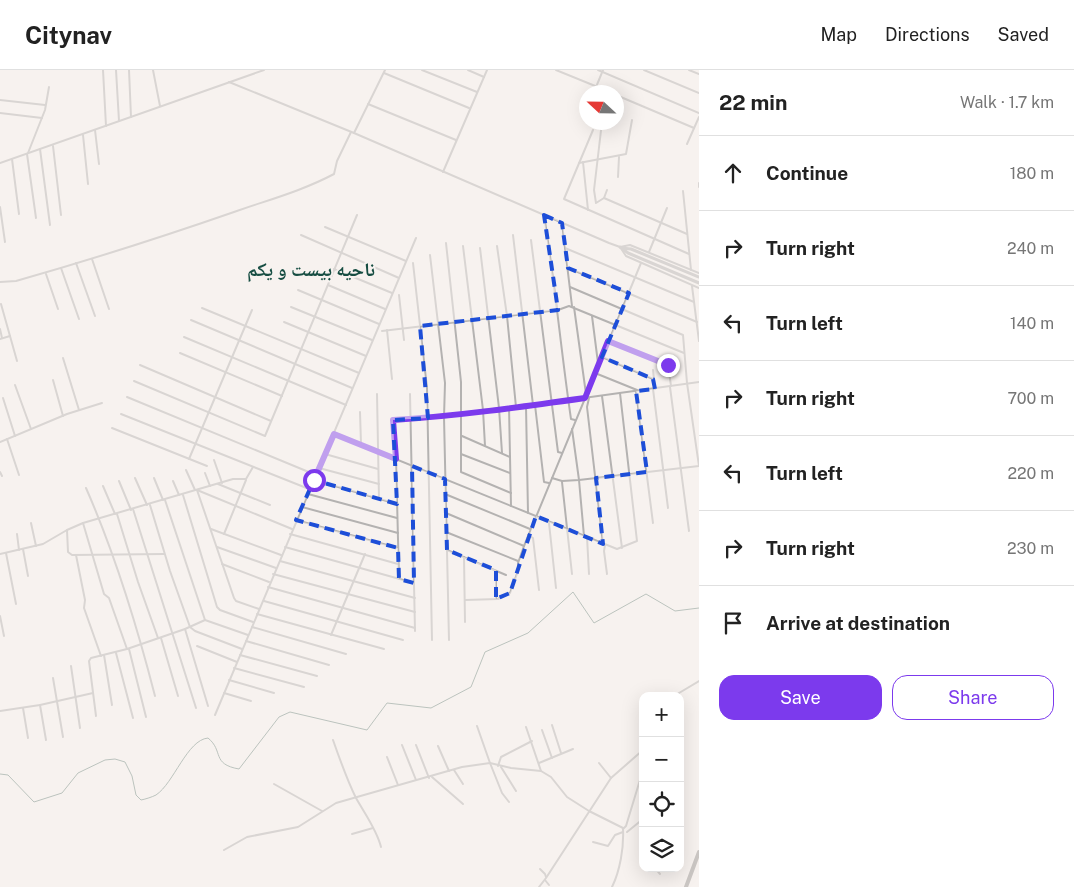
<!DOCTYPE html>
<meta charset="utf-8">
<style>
body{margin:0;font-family:"Public Sans","Noto Naskh Arabic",sans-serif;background:#f6f6f6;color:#222}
.controls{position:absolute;right:15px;bottom:15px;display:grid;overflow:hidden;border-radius:10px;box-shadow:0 5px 20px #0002}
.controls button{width:45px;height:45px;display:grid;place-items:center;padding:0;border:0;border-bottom:1px solid #e0e0e0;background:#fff;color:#222;font:25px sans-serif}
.compass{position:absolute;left:579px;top:15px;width:45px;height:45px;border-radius:50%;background:#fff;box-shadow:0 5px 20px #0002;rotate:292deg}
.stop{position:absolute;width:15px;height:15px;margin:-11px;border:4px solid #7c3aed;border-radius:50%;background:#fff}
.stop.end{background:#7c3aed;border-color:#fff;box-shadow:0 1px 5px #0008}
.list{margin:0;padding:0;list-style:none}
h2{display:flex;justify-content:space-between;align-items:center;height:65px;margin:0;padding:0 20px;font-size:21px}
h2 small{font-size:16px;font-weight:400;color:#767676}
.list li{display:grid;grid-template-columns:32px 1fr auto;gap:15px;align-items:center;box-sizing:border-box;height:75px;padding:0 20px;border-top:1px solid #e0e0e0}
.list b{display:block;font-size:19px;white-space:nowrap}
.list em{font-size:16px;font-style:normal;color:#767676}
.actions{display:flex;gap:10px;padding:15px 20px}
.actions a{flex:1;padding:11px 0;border:1px solid #7c3aed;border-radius:15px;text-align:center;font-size:18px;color:#7c3aed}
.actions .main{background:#7c3aed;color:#fff}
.icon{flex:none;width:28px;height:28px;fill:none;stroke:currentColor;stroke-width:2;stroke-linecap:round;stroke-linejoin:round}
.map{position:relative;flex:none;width:699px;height:817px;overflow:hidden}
header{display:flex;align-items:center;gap:30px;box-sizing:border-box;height:70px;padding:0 25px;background:#fff;border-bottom:1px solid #e0e0e0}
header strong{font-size:24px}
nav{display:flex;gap:28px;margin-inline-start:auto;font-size:18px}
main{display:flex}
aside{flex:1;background:#fff}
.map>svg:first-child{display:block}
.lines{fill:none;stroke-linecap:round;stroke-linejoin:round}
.stream{stroke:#728a83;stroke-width:1}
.minor{stroke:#b4b2b1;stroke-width:2}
.tertiary{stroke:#b4b2b1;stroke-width:3}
.secondary{stroke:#969291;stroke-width:4}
.route{stroke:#7c3aed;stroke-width:6}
.marked{fill:none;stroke:#1d4ed8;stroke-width:4;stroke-dasharray:10 6;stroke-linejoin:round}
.labels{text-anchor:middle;stroke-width:4;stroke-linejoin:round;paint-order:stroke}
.district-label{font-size:19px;font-weight:bold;fill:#164d42;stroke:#f7f2ef}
</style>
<header>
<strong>Citynav</strong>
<nav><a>Map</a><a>Directions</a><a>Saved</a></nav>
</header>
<main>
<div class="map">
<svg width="699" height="817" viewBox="0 0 699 817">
<rect width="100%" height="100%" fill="#f7f2ef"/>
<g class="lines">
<path class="stream" d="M0 704 8 705 34 732 62 723 78 703 105 690 115 689 125 692 132 706 136 725 141 730C146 729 152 727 156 725 174 713 187 670 208 668 224 681 211 694 239 699L279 647 290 642 367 660 387 633 431 638 471 617 485 582 528 563 573 522 594 553 646 524 675 541 699 538"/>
<g class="minor">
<polyline points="103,0 106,56"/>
<polyline points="116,0 119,51"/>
<polyline points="129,0 131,47"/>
<polyline points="153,0 160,36"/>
<polyline points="422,0 477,22"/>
<polyline points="468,0 484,7"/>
<polyline points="556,0 610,22"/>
<polyline points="598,0 699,43"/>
<polyline points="644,0 699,23"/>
<polyline points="689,0 699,4"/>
<polyline points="384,3 469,38"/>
<polyline points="229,12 354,63 609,173 620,177 630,175 699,203"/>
<polyline points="594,22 603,0"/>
<polyline points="616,25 694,58"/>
<polyline points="0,30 45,35"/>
<polyline points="368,34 456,70"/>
<polyline points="0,43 42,48"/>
<polyline points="602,52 594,120 596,133 604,128 607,120"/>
<polyline points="95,60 99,94"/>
<polyline points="593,60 564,129 689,184"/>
<polyline points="354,63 385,0"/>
<polyline points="83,65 88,114"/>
<polyline points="687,74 699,47"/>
<polyline points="53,76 61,145"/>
<polyline points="40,79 50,155"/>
<polyline points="28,83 45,40 49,17"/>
<polyline points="27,84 36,148"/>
<polyline points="12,89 19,144"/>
<polyline points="583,92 588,140"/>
<polyline points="0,93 264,0"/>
<polyline points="579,93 626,84 632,50"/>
<polyline points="443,102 487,0"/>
<polyline points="618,107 619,87"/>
<polyline points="699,113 699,117"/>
<polyline points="683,121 691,200"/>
<polyline points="604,128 687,164"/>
<polyline points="0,137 5,172"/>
<path d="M544 145C555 213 561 281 571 349L575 350"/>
<polyline points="562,153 572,236"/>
<polyline points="325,157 406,191"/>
<polyline points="301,165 399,208"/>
<polyline points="513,165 533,335"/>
<polyline points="531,170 558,382 562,383"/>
<polyline points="446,173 461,312 461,402 511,423"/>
<polyline points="463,176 483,340 485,376"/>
<polyline points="497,176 507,246 516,337"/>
<polyline points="480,178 499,338 502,383"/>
<polyline points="565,178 694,232"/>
<polyline points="622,180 626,186 699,218"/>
<polyline points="649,182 667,138"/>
<polyline points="430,185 445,313 444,347 449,570"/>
<polyline points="92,189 109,239"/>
<polyline points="76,193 95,246"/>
<polyline points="413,193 427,318 432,570"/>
<polyline points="61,198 79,249"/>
<polyline points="568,198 697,252"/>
<polyline points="334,199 392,223"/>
<polyline points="46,204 58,239"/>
<path d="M0 212 16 211C90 190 162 167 234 142 268 130 302 121 334 104L337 91 351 62"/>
<polyline points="328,215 385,239"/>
<polyline points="692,216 699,271"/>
<polyline points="298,220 379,254"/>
<polyline points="399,225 404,270"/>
<polyline points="1,234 17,291"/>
<polyline points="291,237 372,270"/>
<polyline points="574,237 586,324"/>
<polyline points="202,238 359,303"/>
<polyline points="592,246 598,293"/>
<polyline points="191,250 352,318"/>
<polyline points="284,252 366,286"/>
<polyline points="0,259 2,268"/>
<polyline points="387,260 392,309"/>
<polyline points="382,261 558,240 569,236 684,283"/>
<polyline points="184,267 346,335"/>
<polyline points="0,269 10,266"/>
<polyline points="608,271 668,295 671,316"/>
<polyline points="180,283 282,326"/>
<polyline points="602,287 653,309"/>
<polyline points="63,288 79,340"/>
<polyline points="140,295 271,351"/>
<polyline points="653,300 655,319"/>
<polyline points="595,303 637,320"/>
<polyline points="53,310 63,346"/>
<polyline points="134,311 265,366 357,145"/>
<polyline points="15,315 31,359"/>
<polyline points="670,317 689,461"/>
<polyline points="653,319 668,438"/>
<polyline points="636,321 653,453"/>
<polyline points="377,324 379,429"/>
<polyline points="410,324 415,561"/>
<polyline points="602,326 622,478"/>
<polyline points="127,327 316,405"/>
<polyline points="3,328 15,366"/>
<polyline points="589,328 587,337 603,474"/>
<polyline points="535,335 544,412 549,413"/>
<polyline points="526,336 528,443"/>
<polyline points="509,337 511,436"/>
<polyline points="360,342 361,374"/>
<polyline points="121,344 309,419"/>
<polyline points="112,358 207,396"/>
<polyline points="572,359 579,410 584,466"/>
<polyline points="334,364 617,479 637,471 620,323"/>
<polyline points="462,366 510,387"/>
<polyline points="7,369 19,405"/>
<polyline points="0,372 67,344 102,333"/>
<polyline points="325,384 378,399"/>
<polyline points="461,384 510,403"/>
<polyline points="189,389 252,240"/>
<polyline points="214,390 222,413"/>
<polyline points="319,398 379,414"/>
<polyline points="186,400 195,420"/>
<polyline points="0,402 2,406"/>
<polyline points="205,403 210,416"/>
<polyline points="135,408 147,435"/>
<polyline points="154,408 163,430"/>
<polyline points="552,408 562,411 579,410 699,396 687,313 683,265 570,217"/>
<polyline points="314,410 397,434"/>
<polyline points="119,411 131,440"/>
<polyline points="173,411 179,425"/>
<polyline points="562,412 572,504"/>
<polyline points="218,414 270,435"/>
<polyline points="103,416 115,444"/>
<path d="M86 418C115 484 137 556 155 626"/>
<polyline points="197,420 234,528 236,531 259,539"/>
<polyline points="197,420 292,459"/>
<polyline points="308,424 397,448"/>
<polyline points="445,424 530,459"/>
<polyline points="183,425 217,537 220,540 253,552"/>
<polyline points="165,430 205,550"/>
<polyline points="150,435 170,501 190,557 195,561 242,579"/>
<polyline points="302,437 398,463"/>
<polyline points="133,439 196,638"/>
<polyline points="446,443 524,476"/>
<polyline points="117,444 138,512 158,568"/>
<polyline points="296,450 398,478"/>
<polyline points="31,453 36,476"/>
<polyline points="83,453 104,524 109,528 127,579"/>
<polyline points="549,453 556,518"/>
<polyline points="211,459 281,485"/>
<polyline points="67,460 68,482 72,485 164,484"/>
<polyline points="446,462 518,491"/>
<polyline points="17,464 19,480"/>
<polyline points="224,464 246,410"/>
<polyline points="290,464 398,494"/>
<polyline points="528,465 533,468 539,520"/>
<polyline points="587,467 589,504"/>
<polyline points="605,475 604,481 607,504"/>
<polyline points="217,477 276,498"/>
<polyline points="285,477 414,513"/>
<polyline points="23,479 28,506"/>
<polyline points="447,480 506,505"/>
<polyline points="6,483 16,534"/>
<polyline points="0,484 43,474 67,460 83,453 233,409 246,409 253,397"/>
<polyline points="76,485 85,530 84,538 101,586"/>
<polyline points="464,487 465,552"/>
<polyline points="280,491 415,528"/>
<polyline points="222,494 269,512"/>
<polyline points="273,504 415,542"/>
<polyline points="399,509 396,389 393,350 448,347 483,340 533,335 699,312"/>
<polyline points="268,517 415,558"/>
<polyline points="496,529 496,501"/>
<polyline points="465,530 498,529 510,523 518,501 518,493 524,476 641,193"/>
<polyline points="264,531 403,570"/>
<polyline points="257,544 384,579"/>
<polyline points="0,546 4,566"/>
<polyline points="252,557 346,584"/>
<polyline points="185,559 208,636"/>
<polyline points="331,565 365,484"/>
<polyline points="161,568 178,626"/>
<polyline points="246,571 329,595"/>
<polyline points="197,576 237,592"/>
<polyline points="129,579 146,647"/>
<polyline points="116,583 133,648"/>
<polyline points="104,585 112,635"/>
<polyline points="240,585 317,606"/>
<polyline points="71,596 80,658"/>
<polyline points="234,598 304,617"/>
<polyline points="53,608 63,667"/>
<polyline points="229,610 274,623"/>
<polyline points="224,623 251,631"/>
<polyline points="674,626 699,611"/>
<polyline points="40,635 46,670"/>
<polyline points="23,638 28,668"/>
<polyline points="0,641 40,635 93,623"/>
<polyline points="215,645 416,168"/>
<polyline points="96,646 89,591 91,588 127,579 185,559 205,550 248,565"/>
<polyline points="552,655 561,683"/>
<polyline points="477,656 490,693"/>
<polyline points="526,657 541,701"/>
<polyline points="542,660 552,688"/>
<path d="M333 670C340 690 347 710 356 728 365 744 377 760 381 777"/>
<polyline points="402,675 416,710"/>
<polyline points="416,675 429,708"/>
<polyline points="438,676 449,701"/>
<polyline points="387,687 398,715"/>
<polyline points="490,693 502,723 509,732"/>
<polyline points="539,693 573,679"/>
<polyline points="599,693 611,708"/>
<polyline points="498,696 501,687 532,671"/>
<polyline points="501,697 516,721"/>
<polyline points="454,700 463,714"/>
<polyline points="432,707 463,734"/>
<polyline points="274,714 322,741"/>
<polyline points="627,762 643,749"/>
<polyline points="352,764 373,758"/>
<polyline points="593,772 608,776 615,765 623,762"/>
<polyline points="224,780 247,767 298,757 336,733 462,697 490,693 511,698 541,701 551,707 567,727 589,741 623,758"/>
<polyline points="655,798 660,804"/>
<polyline points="540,799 545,804 546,807"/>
<polyline points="545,810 549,815"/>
<polyline points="539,817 546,808 611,708 643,680"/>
<path d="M612 817C620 801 624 777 623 759L626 756 643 700"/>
</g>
<g class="tertiary">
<polyline points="620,177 628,183 699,213"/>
<polyline points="621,178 631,179 699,207"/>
</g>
<polyline class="secondary" points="686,817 699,782"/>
</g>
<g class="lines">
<path class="route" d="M314 410 334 364 396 389 393 350C457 346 521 337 585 328L608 271 668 295"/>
</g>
<path d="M0 0H699V817H0ZM544 145 562 153 568 198 629 223 602 287 653 309 655 319 636 321 647 402 596 408 603 474 536 446 510 523 496 529V500L447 480 445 409 412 396 414 513 399 509 398 478 296 450 314 410 397 434 393 350 428 348 420 256 558 240Z" fill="#f7f2ef" fill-opacity=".55" fill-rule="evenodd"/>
<path class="marked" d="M544 145 562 153 568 198 629 223 602 287 653 309 655 319 636 321 647 402 596 408 603 474 536 446 510 523 496 529V500L447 480 445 409 412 396 414 513 399 509 398 478 296 450 314 410 397 434 393 350 428 348 420 256 558 240Z"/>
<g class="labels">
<g class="district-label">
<text x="311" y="206">ناحیه بیست و یکم</text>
</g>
</g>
</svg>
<div class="controls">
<button>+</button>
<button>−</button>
<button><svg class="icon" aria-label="locate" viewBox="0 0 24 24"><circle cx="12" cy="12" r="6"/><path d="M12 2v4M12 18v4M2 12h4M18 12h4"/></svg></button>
<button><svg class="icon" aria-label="layers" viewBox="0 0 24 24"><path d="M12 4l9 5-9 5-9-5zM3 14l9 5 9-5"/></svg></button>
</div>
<svg class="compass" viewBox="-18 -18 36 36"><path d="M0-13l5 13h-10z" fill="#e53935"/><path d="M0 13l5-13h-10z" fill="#767676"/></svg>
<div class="stop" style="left:314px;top:410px"></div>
<div class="stop end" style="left:668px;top:295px"></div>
</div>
<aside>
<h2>22 min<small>Walk · 1.7 km</small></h2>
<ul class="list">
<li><svg class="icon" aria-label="ahead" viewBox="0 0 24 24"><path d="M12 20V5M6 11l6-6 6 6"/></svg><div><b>Continue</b></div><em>180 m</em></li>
<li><svg class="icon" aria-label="right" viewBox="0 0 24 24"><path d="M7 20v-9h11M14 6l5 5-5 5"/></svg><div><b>Turn right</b></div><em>240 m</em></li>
<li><svg class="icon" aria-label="left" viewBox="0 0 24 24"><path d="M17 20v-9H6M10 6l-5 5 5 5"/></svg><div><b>Turn left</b></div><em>140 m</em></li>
<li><svg class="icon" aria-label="right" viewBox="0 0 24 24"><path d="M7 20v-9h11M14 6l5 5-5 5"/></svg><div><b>Turn right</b></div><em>700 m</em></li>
<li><svg class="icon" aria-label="left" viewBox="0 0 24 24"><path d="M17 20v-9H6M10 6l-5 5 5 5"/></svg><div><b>Turn left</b></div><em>220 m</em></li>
<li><svg class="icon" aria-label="right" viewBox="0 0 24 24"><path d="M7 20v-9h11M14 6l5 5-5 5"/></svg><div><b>Turn right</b></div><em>230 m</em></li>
<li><svg class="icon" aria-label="arrive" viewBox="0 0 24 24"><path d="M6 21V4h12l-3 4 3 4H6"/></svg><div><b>Arrive at destination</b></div></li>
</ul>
<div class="actions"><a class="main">Save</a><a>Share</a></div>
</aside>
</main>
